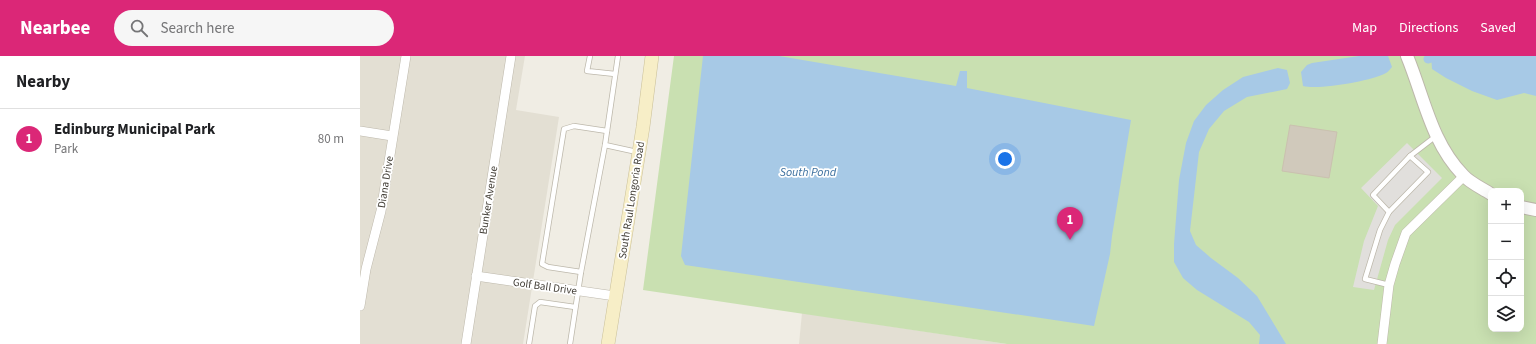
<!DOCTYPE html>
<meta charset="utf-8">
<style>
body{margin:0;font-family:"Source Sans 3",sans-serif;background:#f6f6f6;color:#202124}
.controls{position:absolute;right:12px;bottom:12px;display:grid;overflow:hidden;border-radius:8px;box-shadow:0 4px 16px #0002}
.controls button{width:36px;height:36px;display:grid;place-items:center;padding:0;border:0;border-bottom:1px solid #e0e0e0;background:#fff;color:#202124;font:20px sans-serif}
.you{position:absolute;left:645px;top:103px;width:14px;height:14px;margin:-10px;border:3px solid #fff;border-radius:50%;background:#1a73e8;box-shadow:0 0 0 6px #1a73e833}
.badge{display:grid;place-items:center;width:26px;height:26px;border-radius:50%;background:#db2777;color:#fff;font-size:13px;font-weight:700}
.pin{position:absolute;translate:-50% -33px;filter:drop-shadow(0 1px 2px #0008)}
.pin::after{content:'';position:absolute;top:21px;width:14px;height:12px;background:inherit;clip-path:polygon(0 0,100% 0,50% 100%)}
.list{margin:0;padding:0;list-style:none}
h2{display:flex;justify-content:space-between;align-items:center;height:52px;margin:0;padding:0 16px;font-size:17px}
h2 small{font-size:13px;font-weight:400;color:#757577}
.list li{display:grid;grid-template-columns:26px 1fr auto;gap:12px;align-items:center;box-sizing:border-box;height:60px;padding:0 16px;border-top:1px solid #e0e0e0}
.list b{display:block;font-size:15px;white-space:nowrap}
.list p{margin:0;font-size:13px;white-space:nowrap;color:#757577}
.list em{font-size:13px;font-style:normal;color:#757577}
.icon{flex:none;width:22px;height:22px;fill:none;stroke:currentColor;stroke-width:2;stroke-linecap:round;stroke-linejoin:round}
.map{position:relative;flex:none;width:1176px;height:288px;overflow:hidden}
header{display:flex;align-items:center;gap:24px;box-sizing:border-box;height:56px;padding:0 20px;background:#db2777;color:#fff}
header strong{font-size:19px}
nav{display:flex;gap:22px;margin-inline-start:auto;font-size:14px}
.search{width:280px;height:36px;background:#f6f6f6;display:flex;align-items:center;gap:10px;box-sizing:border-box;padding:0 14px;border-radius:22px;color:#757577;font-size:15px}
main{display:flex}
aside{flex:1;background:#fff}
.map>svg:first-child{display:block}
.residential{fill:#e3dfd3}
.green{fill:#c9e0b1;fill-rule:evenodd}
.parking{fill:#e1dfdc}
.water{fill:#a7c9e6}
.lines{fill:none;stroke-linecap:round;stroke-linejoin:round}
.canal{stroke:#a7c9e6;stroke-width:9}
.building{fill:#d0c9bb;stroke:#cac1af}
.service-casing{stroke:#bdb8ab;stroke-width:6}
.minor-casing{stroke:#bdb8ab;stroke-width:10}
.tertiary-casing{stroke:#bdb8ab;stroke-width:14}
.secondary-casing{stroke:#cac099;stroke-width:14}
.service{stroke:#fff;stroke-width:4.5}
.minor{stroke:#fff;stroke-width:9}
.tertiary{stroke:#fff;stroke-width:12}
.secondary{stroke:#f7eec7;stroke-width:13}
.labels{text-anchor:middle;stroke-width:3.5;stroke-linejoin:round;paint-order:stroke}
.street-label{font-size:11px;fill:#413d35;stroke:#fff}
.water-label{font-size:12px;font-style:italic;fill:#3c709f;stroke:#fff}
</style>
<header>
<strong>Nearbee</strong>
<div class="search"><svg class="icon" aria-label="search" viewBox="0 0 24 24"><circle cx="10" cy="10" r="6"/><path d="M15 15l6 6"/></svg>Search here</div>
<nav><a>Map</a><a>Directions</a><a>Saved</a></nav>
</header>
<main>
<aside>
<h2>Nearby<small></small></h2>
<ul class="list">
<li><span class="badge">1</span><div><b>Edinburg Municipal Park</b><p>Park</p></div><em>80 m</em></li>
</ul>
</aside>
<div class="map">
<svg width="1176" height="288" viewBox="0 0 1176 288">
<rect width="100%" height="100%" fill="#f0ede4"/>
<g class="residential">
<polygon points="0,0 165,0 156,54 199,61 163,288 0,288"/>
<polygon points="442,257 647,288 439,288"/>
</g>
<path class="green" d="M314 0H1176V288H647L283 234ZM1131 135H1161V273H1131Z"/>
<polygon class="parking" points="1047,87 1082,122 1035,169 1028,184 1014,234 993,231 1004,185 1018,150 1001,132"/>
<g class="water">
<polygon points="343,0 419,0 596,30 600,15 607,15 607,32 771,64 752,180 750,198 734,270 325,209 321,200"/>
<path d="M999 0H1028L1032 11C1030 13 1028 16 1026 17 1012 25 959 34 943 30L941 16 947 9 952 7Z"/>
<polygon points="1071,0 1176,0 1176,40 1164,37 1137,44 1112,35 1086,22 1072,13"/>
<polygon points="918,12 927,14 930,27 927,33 887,41 864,55 849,73 839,96 830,175 836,189 851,202 878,222 897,240 926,288 899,288 900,279 889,266 837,234 823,222 814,206 814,188 819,124 826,87 834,65 846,49 863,34 883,21"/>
</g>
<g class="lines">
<polyline class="canal" points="1068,3 1071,2"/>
</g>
<polygon class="building" points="930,69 977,76 969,122 922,115"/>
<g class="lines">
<defs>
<g id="service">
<polyline points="230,0 227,15 255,18"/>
<polyline points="258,0 245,89 277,96"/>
<polyline points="1029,156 1013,139 1050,100 1076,80"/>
<polyline points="221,216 188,211 182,208 204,73 214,70 247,75"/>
<polyline points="1029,229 1005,223 1020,174 1029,156 1068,116 1050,100"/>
<polyline points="169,288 175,250 180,246 215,251"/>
<polyline points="210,288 221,216 245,89"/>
</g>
<g id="minor">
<polyline points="0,75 32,80"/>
<polyline points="116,220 255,240"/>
<polyline points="0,250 6,213 21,155 46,0"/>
<polyline points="106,288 151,0"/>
<polyline points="1022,288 1029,229 1035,208 1046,177 1104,120"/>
</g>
<g id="tertiary">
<path d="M1047 0C1064 41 1071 86 1103 119 1110 127 1122 132 1131 138"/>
<polyline points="1161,151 1176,154"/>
</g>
<polyline id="secondary" points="248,288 283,71 292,0"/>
</defs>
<use href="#service" class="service-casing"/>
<use href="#minor" class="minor-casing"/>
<use href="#tertiary" class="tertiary-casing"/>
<use href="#secondary" class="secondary-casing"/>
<use href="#service" class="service"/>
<use href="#minor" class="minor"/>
<use href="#tertiary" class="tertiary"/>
<use href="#secondary" class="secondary"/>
</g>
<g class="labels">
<g class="street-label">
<text transform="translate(25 126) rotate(-81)" y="4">Diana Drive</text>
<text transform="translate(128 144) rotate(-81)" y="4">Bunker Avenue</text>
<text transform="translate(271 144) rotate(-81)" y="4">South Raul Longoria Road</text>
<text transform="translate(185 230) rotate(8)" y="4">Golf Ball Drive</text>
</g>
<g class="water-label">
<text x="448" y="120">South Pond</text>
</g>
</g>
</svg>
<div class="controls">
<button>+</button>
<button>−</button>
<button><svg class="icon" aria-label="locate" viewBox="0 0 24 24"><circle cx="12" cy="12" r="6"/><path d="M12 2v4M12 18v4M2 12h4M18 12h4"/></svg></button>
<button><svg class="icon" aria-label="layers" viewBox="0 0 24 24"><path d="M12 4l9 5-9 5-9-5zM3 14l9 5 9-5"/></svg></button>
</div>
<div class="you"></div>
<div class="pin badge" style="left:710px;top:184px">1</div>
</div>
</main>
